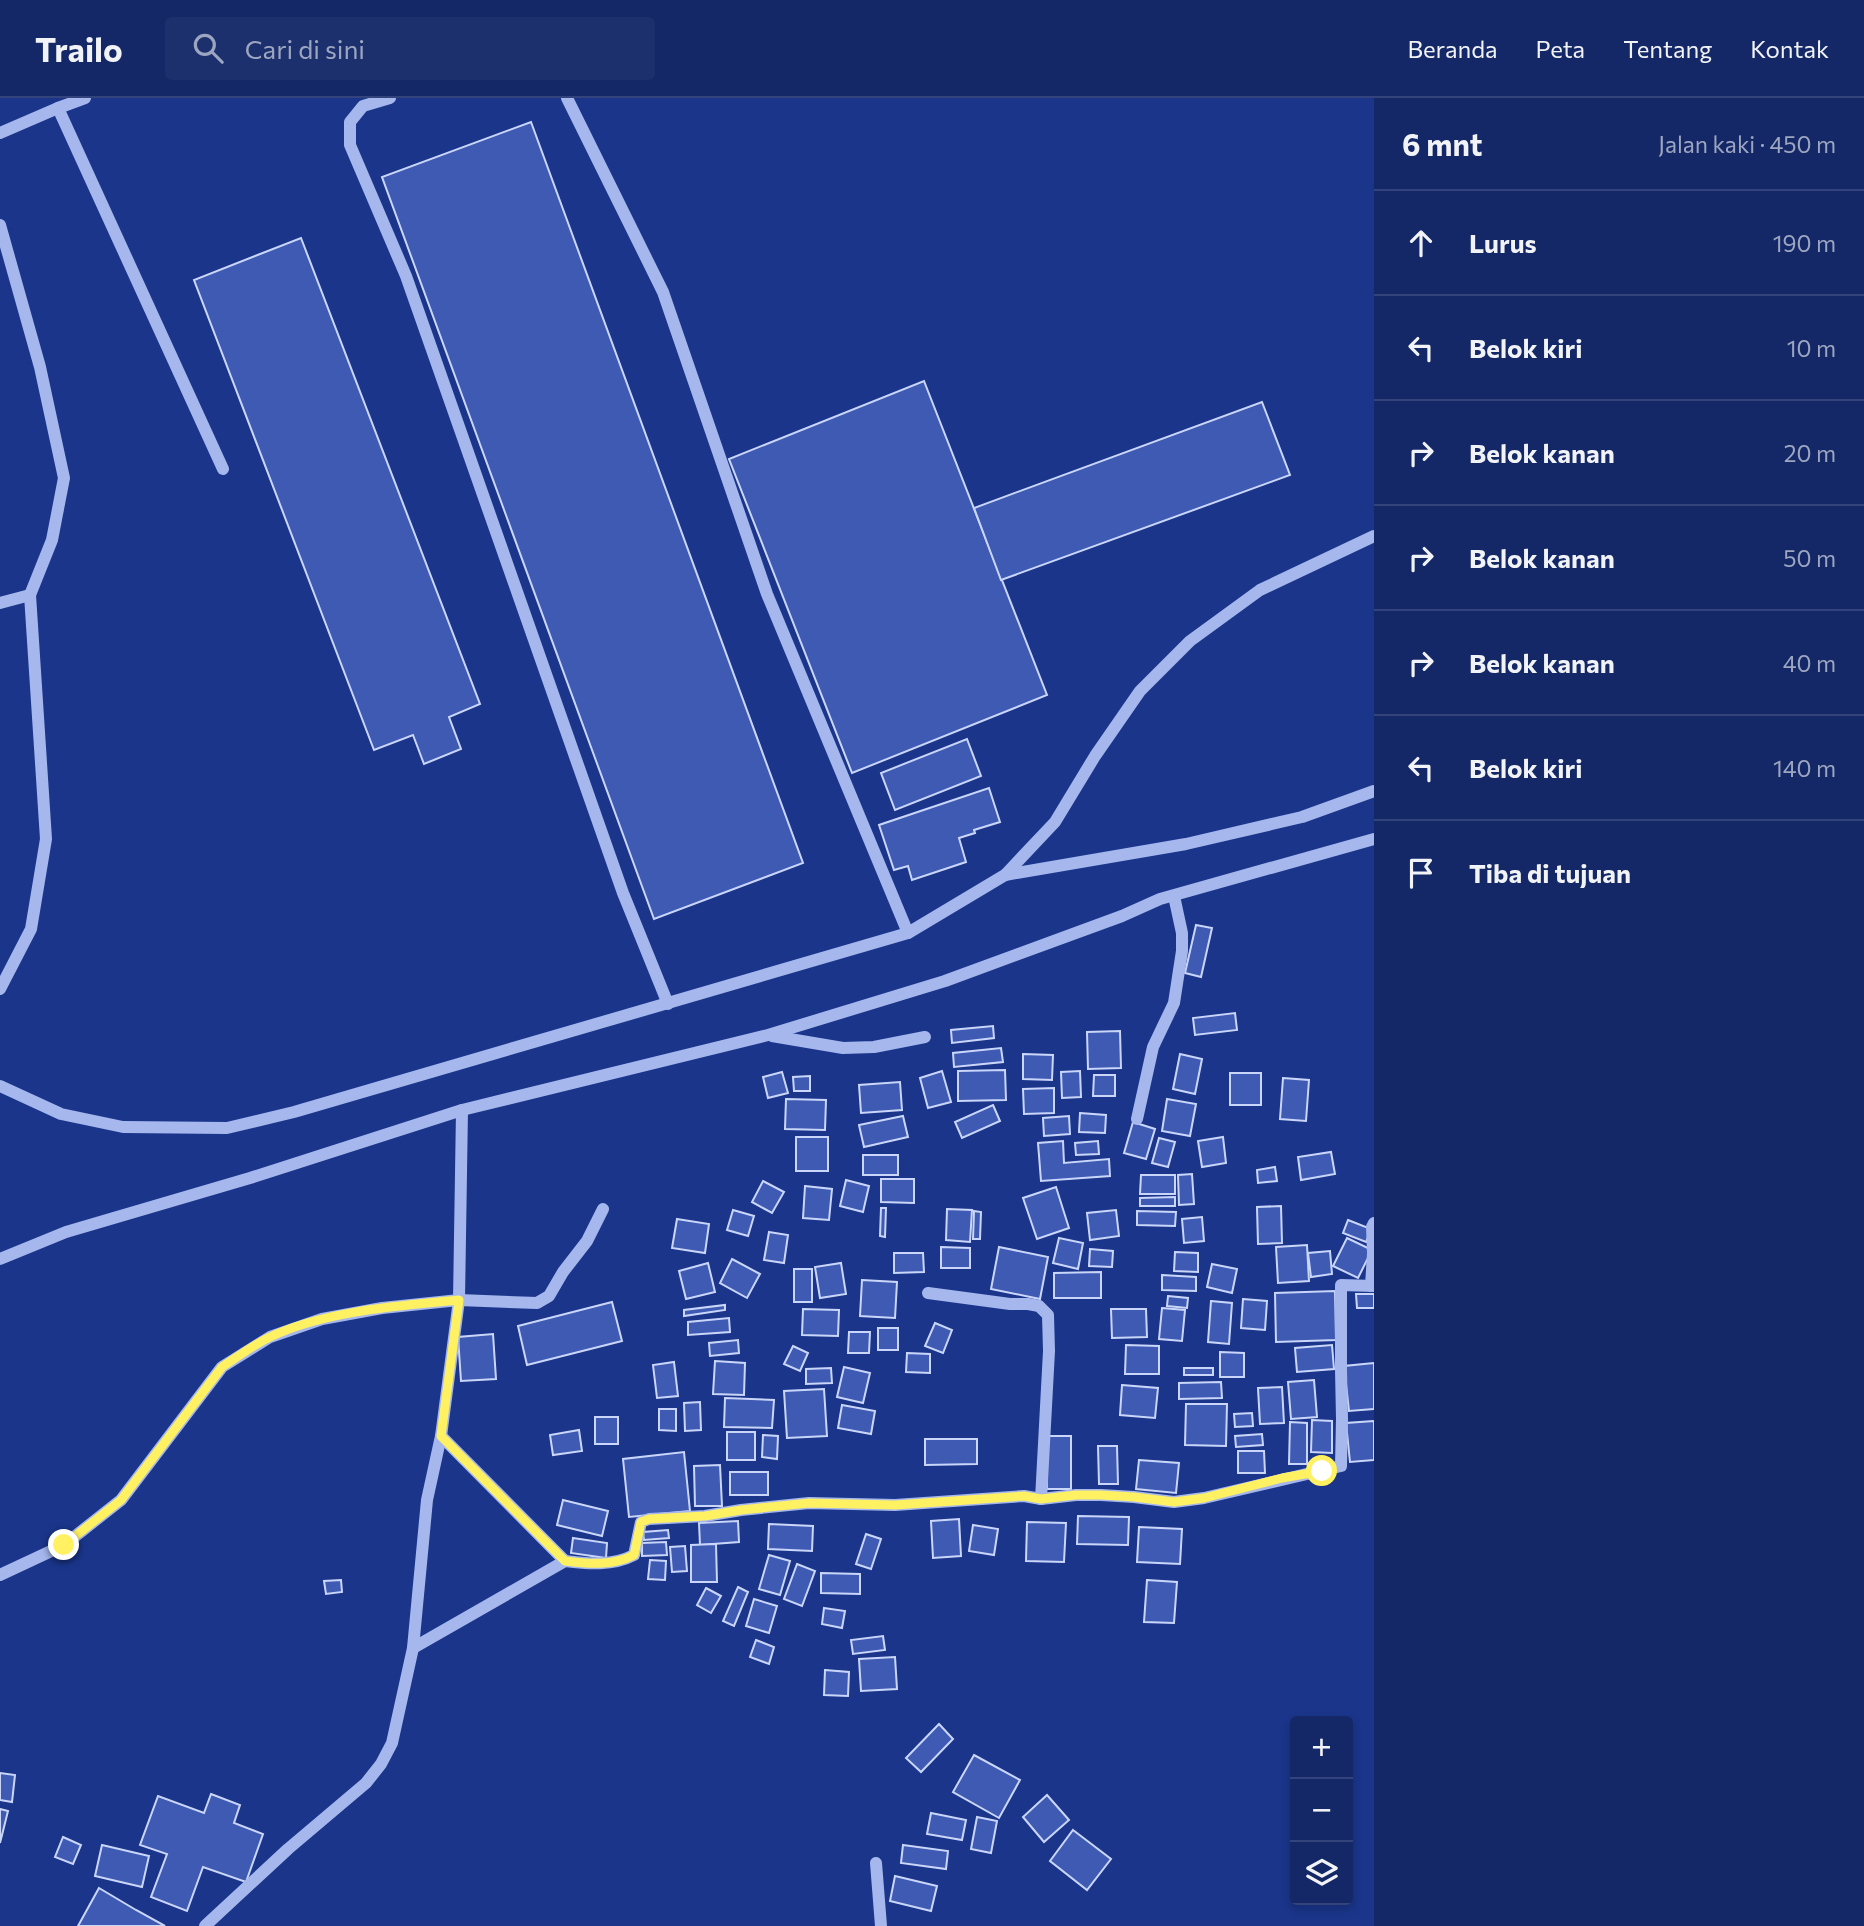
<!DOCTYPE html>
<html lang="id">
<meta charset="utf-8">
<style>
body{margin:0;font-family:Commissioner,sans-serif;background:#1d306e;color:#f1f3f6}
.controls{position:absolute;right:21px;bottom:21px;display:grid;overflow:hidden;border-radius:7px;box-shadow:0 4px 10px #0003}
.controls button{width:63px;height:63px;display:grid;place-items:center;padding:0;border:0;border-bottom:2px solid #33447c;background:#142868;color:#f1f3f6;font:35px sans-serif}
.stop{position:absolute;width:21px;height:21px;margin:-16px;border:5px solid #fff161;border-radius:50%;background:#fff}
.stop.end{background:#fff161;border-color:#fff;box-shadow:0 2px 7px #0008}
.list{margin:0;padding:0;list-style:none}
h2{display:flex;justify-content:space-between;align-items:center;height:91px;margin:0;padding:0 28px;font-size:30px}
h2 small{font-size:23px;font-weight:400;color:#9da6c0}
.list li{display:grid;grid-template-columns:46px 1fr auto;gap:21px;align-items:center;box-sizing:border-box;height:105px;padding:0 28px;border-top:2px solid #33447c}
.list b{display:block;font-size:26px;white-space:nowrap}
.list em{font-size:23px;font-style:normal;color:#9da6c0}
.icon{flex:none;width:38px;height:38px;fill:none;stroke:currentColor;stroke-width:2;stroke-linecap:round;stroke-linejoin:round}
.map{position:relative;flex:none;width:1374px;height:1828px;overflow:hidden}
header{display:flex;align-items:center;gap:42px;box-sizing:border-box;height:98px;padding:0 35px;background:#142868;border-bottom:2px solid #33447c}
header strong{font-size:33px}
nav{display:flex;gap:38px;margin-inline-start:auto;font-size:24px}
.search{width:490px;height:63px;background:#1d306e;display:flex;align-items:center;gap:18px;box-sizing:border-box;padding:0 24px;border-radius:7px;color:#9da6c0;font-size:26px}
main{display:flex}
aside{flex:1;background:#142868}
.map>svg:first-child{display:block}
.building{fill:#3e5ab2;stroke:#cad6f9;stroke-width:2}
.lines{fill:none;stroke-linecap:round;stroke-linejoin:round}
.minor{stroke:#a5b7ed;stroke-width:12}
.route{stroke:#fff161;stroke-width:9}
</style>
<header>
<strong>Trailo</strong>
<div class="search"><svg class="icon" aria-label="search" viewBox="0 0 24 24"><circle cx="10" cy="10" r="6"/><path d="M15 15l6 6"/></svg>Cari di sini</div>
<nav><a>Beranda</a><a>Peta</a><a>Tentang</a><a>Kontak</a></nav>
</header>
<main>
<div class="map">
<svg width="1374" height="1828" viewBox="0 0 1374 1828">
<rect width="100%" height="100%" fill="#1a358a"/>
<g class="building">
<polygon points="531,24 803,765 654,821 382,79"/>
<polygon points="301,140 480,606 449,619 461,651 424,666 413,637 374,652 194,182"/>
<polygon points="924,283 1047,597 852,675 729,361"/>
<polygon points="1262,304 1290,377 1001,482 974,410"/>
<polygon points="967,641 981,678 895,712 881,675"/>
<polygon points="989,690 1000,724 974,732 975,735 959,740 966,764 912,782 908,768 894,772 879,727"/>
<polygon points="1196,827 1212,830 1201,879 1185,875"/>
<polygon points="1235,915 1237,932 1195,937 1193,920"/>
<polygon points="993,928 994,940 952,945 951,932"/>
<polygon points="1120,933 1121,970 1088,971 1087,934"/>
<polygon points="1001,950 1003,964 954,969 953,955"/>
<polygon points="1023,956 1053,957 1052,982 1023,981"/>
<polygon points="1180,956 1202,961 1195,996 1173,991"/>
<polygon points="1005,972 1006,1002 958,1003 958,973"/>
<polygon points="942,973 951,1004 928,1010 920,980"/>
<polygon points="1080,973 1081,999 1062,1000 1061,974"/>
<polygon points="782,974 788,995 768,1000 763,979"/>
<rect x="1230" y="975" width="31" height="32"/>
<polygon points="1094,977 1115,977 1115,998 1093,998"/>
<polygon points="810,978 810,993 794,993 793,979"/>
<polygon points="1283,980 1309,982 1306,1023 1280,1021"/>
<polygon points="900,984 902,1012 861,1015 859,987"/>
<polygon points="1054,990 1054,1015 1024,1016 1023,991"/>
<polygon points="786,1001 826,1002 825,1032 785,1031"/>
<polygon points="1167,1001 1196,1006 1190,1038 1162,1033"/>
<polygon points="993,1007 1000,1023 962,1040 955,1024"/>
<polygon points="1080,1015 1106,1017 1105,1035 1079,1034"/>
<polygon points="903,1018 908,1039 864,1049 859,1027"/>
<polygon points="1069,1018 1070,1036 1044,1038 1043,1020"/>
<polygon points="1133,1024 1155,1031 1146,1061 1124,1055"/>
<rect x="796" y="1039" width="32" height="34"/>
<polygon points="1223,1039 1226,1065 1202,1069 1198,1043"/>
<polygon points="1159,1040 1175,1044 1168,1069 1152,1065"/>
<polygon points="1063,1043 1064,1065 1109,1061 1110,1078 1041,1083 1038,1045"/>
<polygon points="1098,1043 1099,1056 1076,1057 1075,1045"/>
<polygon points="1331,1054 1335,1076 1301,1082 1298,1059"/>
<rect x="863" y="1057" width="35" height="20"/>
<polygon points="1275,1069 1277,1083 1258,1085 1257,1072"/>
<polygon points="1192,1076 1194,1106 1179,1107 1178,1077"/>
<polygon points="1141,1077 1175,1077 1175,1096 1140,1096"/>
<polygon points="881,1081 914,1081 914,1105 881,1104"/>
<polygon points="846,1082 869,1088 863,1114 840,1108"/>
<polygon points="763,1083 784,1094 772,1115 752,1104"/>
<polygon points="805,1088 832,1091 829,1122 803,1120"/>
<polygon points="1056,1089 1069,1130 1037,1141 1023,1100"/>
<polygon points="1175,1099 1175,1108 1140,1108 1140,1100"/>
<polygon points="1281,1108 1282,1145 1258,1146 1257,1109"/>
<polygon points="881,1110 886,1110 885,1139 880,1138"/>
<polygon points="947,1111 972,1112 970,1144 946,1142"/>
<polygon points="733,1112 754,1118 748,1138 727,1132"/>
<polygon points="1116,1112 1119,1138 1090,1142 1087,1115"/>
<polygon points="974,1113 981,1114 980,1141 973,1141"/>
<polygon points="1137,1113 1176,1114 1175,1128 1137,1127"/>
<polygon points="1202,1119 1204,1143 1184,1145 1182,1121"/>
<polygon points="677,1121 709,1126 705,1155 672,1150"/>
<polygon points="1348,1122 1371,1131 1366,1144 1343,1135"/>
<polygon points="769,1134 788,1137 784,1165 764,1162"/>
<polygon points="1059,1140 1083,1145 1078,1171 1053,1165"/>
<polygon points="1347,1140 1372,1152 1358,1180 1333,1168"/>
<polygon points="1307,1147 1309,1183 1278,1185 1276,1149"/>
<polygon points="941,1149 970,1150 970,1170 941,1170"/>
<polygon points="999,1149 1048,1159 1040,1201 991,1191"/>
<polygon points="1090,1151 1113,1153 1112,1169 1089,1168"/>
<polygon points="1330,1153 1332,1176 1311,1179 1308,1155"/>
<polygon points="1175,1154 1198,1155 1198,1174 1174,1173"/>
<polygon points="894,1155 923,1155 924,1174 894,1175"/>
<polygon points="732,1161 760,1176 747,1200 720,1185"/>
<polygon points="708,1165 715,1194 686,1201 679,1173"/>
<polygon points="841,1165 846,1196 820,1200 815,1169"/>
<polygon points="1212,1166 1237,1171 1232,1195 1207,1189"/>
<rect x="794" y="1171" width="18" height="33"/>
<polygon points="1101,1174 1101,1200 1054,1200 1054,1175"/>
<polygon points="1162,1177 1196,1179 1196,1193 1162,1192"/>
<polygon points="862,1182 897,1184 895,1220 860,1218"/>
<polygon points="1335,1193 1336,1242 1276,1244 1275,1195"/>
<polygon points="1356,1196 1374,1196 1374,1210 1357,1210"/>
<polygon points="1168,1198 1188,1200 1187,1210 1167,1208"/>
<polygon points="1243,1201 1267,1203 1265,1232 1241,1230"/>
<polygon points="1211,1203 1232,1205 1229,1246 1208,1244"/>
<polygon points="612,1204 622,1243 527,1267 518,1228"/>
<polygon points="725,1207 725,1212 684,1218 684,1212"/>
<polygon points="1162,1210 1185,1212 1182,1243 1159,1241"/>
<polygon points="803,1211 839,1212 838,1238 802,1237"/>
<polygon points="1111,1211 1146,1211 1147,1239 1112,1240"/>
<polygon points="729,1220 730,1234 688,1237 688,1224"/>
<polygon points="935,1225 952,1232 943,1255 925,1248"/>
<rect x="878" y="1230" width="20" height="22"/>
<polygon points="849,1234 870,1234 869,1255 848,1255"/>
<polygon points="493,1236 496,1281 461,1283 458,1239"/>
<polygon points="738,1242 739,1255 710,1258 709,1245"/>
<polygon points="1126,1247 1159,1248 1159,1276 1125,1276"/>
<polygon points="1332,1247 1334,1271 1297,1274 1295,1250"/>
<polygon points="793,1248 808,1255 800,1273 784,1266"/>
<polygon points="1220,1254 1244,1255 1244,1279 1220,1279"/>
<polygon points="907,1255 930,1256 930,1275 906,1274"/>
<polygon points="715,1263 745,1265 744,1297 713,1296"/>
<polygon points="674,1264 678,1298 657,1300 653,1267"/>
<polygon points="1374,1265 1374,1311 1349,1313 1344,1268"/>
<polygon points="844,1269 870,1275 863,1305 837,1299"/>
<polygon points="831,1270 832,1285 806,1286 806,1271"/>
<rect x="1184" y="1270" width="29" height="7"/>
<polygon points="1314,1282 1317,1319 1291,1321 1288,1284"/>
<polygon points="1221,1284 1222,1300 1179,1301 1179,1285"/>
<polygon points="1122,1287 1158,1290 1155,1320 1120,1317"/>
<polygon points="1282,1289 1284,1325 1260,1326 1258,1290"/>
<polygon points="824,1291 827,1338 787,1340 784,1293"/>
<polygon points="725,1300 774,1302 772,1330 724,1329"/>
<polygon points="700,1304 701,1332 685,1333 684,1305"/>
<polygon points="1186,1306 1227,1306 1226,1348 1185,1347"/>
<polygon points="842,1307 875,1313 871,1336 838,1330"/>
<polygon points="659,1311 676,1311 676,1333 659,1332"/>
<polygon points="1252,1315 1253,1328 1235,1329 1234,1316"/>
<rect x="595" y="1319" width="23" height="27"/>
<polygon points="1312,1322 1332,1323 1332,1355 1311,1354"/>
<polygon points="1374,1323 1374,1362 1350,1364 1346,1325"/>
<polygon points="1290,1324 1307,1325 1307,1366 1289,1366"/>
<polygon points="579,1332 582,1353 553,1357 550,1337"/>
<rect x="727" y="1334" width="28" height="28"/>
<polygon points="1262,1336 1263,1347 1236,1349 1235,1338"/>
<polygon points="763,1337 778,1338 777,1361 762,1359"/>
<rect x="1047" y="1338" width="24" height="53"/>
<polygon points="925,1341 977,1341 977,1366 925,1367"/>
<polygon points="1098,1348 1117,1348 1118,1386 1099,1386"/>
<polygon points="1238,1353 1264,1353 1265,1375 1238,1375"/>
<polygon points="684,1354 690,1413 629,1419 623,1361"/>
<polygon points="1139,1362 1179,1365 1176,1395 1136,1391"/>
<polygon points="720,1367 722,1408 695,1408 694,1368"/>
<rect x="730" y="1374" width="38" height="23"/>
<polygon points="563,1402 608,1413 602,1438 557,1427"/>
<polygon points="1078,1418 1129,1419 1128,1447 1077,1446"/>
<polygon points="959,1421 961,1458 933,1460 931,1423"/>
<polygon points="738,1423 739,1444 700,1447 699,1425"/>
<polygon points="1027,1424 1066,1425 1064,1464 1026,1463"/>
<polygon points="769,1426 813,1428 812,1453 768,1451"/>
<polygon points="973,1427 998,1431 994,1457 969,1453"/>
<polygon points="1139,1429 1182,1431 1180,1466 1137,1464"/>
<polygon points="668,1432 669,1440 644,1442 643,1434"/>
<polygon points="866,1436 881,1441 871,1471 856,1466"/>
<polygon points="573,1440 607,1445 606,1460 571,1455"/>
<polygon points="666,1444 667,1457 642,1458 642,1445"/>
<polygon points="716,1446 717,1484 691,1484 691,1447"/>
<polygon points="685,1448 687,1473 672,1474 670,1449"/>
<polygon points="769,1457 790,1463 780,1497 759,1491"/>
<polygon points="650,1462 666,1463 665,1482 648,1481"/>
<polygon points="797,1466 815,1473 802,1508 784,1501"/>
<polygon points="821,1475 860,1476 860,1496 821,1495"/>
<polygon points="341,1482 342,1494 326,1496 324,1483"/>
<polygon points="1147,1482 1177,1484 1174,1525 1144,1524"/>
<polygon points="738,1489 748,1494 734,1528 723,1523"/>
<polygon points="706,1490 721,1498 711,1515 697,1507"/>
<polygon points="754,1501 777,1508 769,1535 746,1528"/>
<polygon points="824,1510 845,1513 842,1530 822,1526"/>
<polygon points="883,1538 885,1552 853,1556 851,1542"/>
<polygon points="756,1542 774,1549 769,1566 750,1559"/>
<polygon points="895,1559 897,1591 861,1593 859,1561"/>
<polygon points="825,1572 849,1574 848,1598 824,1597"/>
<polygon points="939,1626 953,1641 921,1674 906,1660"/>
<polygon points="974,1657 1020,1682 999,1720 953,1694"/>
<polygon points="0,1675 15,1677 12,1704 0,1702"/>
<polygon points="211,1696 240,1707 234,1725 263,1736 246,1784 203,1769 187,1813 151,1799 167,1756 140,1747 158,1698 204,1715"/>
<polygon points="1047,1697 1069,1722 1044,1744 1023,1719"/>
<polygon points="0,1711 8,1713 0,1745"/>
<polygon points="931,1715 966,1722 962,1742 927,1736"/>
<polygon points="977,1719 997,1723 991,1755 971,1751"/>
<polygon points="1073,1732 1111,1761 1087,1792 1050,1763"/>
<polygon points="63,1739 81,1747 73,1766 55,1759"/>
<polygon points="102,1747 149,1758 142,1789 95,1778"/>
<polygon points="903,1747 948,1753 946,1771 901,1765"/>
<polygon points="895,1778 937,1788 931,1813 890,1803"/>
<polygon points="99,1790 136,1812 165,1828 78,1828"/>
</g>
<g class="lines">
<g class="minor">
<polyline points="390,0 363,8 350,24 350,47 406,178 623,795 668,906"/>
<polyline points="567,0 663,194 767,496 908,835"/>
<polyline points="58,10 223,371"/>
<polyline points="0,35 58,10 85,0"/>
<polyline points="0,127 40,269 64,380 52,442 30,497"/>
<polyline points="0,505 30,497 46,741 31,831 0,891"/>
<polyline points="1005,777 1186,746 1302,719 1374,693"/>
<polyline points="772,938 843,950 874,949 925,939"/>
<polyline points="0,988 61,1016 123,1029 227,1030 294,1014 908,835 1005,777 1055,724 1095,658 1140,593 1190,543 1260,492 1374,438"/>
<polyline points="1137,1021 1153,949 1174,905 1182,853 1182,835 1174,798"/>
<polyline points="0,1161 66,1134 250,1080 462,1012 768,937 945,883 1122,818 1160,801 1374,741"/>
<polyline points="1371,1188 1373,1155 1372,1129 1374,1125"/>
<polyline points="928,1195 1010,1206 1028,1206 1039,1208 1048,1217 1049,1253 1041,1401"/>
<polyline points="441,1338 565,1463"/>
<polyline points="0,1477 64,1447 121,1402 222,1269 270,1239 322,1221 382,1210 459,1202 537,1205 549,1198 563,1174 587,1143 603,1111"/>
<path d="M413 1550 565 1463C588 1466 613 1468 634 1457L641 1424 649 1421 705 1418 741 1412 809 1405 895 1407 1024 1398 1041 1401 1076 1397H1101L1134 1399 1174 1404 1204 1400 1341 1368 1342 1321 1341 1272V1187L1374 1188"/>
<polyline points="876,1765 881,1828"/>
<polyline points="205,1828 288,1751 366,1685 381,1666 392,1645 413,1550 427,1402 441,1338 459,1202 462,1012"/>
</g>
</g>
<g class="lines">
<path class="route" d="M64 1447 121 1402 222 1269C237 1259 252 1248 268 1240 323 1213 398 1208 459 1202L441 1338 565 1463C588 1466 613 1468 634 1457L641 1424 649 1421 705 1418 741 1412 809 1405 895 1407 1024 1398 1041 1401 1076 1397H1101L1134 1399 1174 1404 1204 1400 1282 1380 1322 1373"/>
</g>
</svg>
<div class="controls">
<button>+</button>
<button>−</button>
<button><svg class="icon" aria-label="layers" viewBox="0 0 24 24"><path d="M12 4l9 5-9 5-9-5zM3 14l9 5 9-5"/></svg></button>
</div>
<div class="stop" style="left:1322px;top:1373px"></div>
<div class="stop end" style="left:64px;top:1447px"></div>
</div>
<aside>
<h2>6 mnt<small>Jalan kaki · 450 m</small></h2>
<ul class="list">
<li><svg class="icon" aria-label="ahead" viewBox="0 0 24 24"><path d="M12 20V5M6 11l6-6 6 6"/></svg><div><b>Lurus</b></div><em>190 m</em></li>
<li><svg class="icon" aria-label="left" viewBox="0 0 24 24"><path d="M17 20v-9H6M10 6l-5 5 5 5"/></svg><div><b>Belok kiri</b></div><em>10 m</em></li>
<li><svg class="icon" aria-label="right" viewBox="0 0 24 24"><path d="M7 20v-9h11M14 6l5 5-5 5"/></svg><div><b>Belok kanan</b></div><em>20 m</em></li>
<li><svg class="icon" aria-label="right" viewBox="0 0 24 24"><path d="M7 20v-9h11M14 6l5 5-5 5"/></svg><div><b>Belok kanan</b></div><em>50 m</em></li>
<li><svg class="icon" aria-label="right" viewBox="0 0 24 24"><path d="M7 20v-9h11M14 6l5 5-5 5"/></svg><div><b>Belok kanan</b></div><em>40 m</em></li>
<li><svg class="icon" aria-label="left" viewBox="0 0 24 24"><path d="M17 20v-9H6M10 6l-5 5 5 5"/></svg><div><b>Belok kiri</b></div><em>140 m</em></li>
<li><svg class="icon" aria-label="arrive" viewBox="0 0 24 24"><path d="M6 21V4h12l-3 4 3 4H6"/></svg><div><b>Tiba di tujuan</b></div></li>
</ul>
</aside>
</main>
